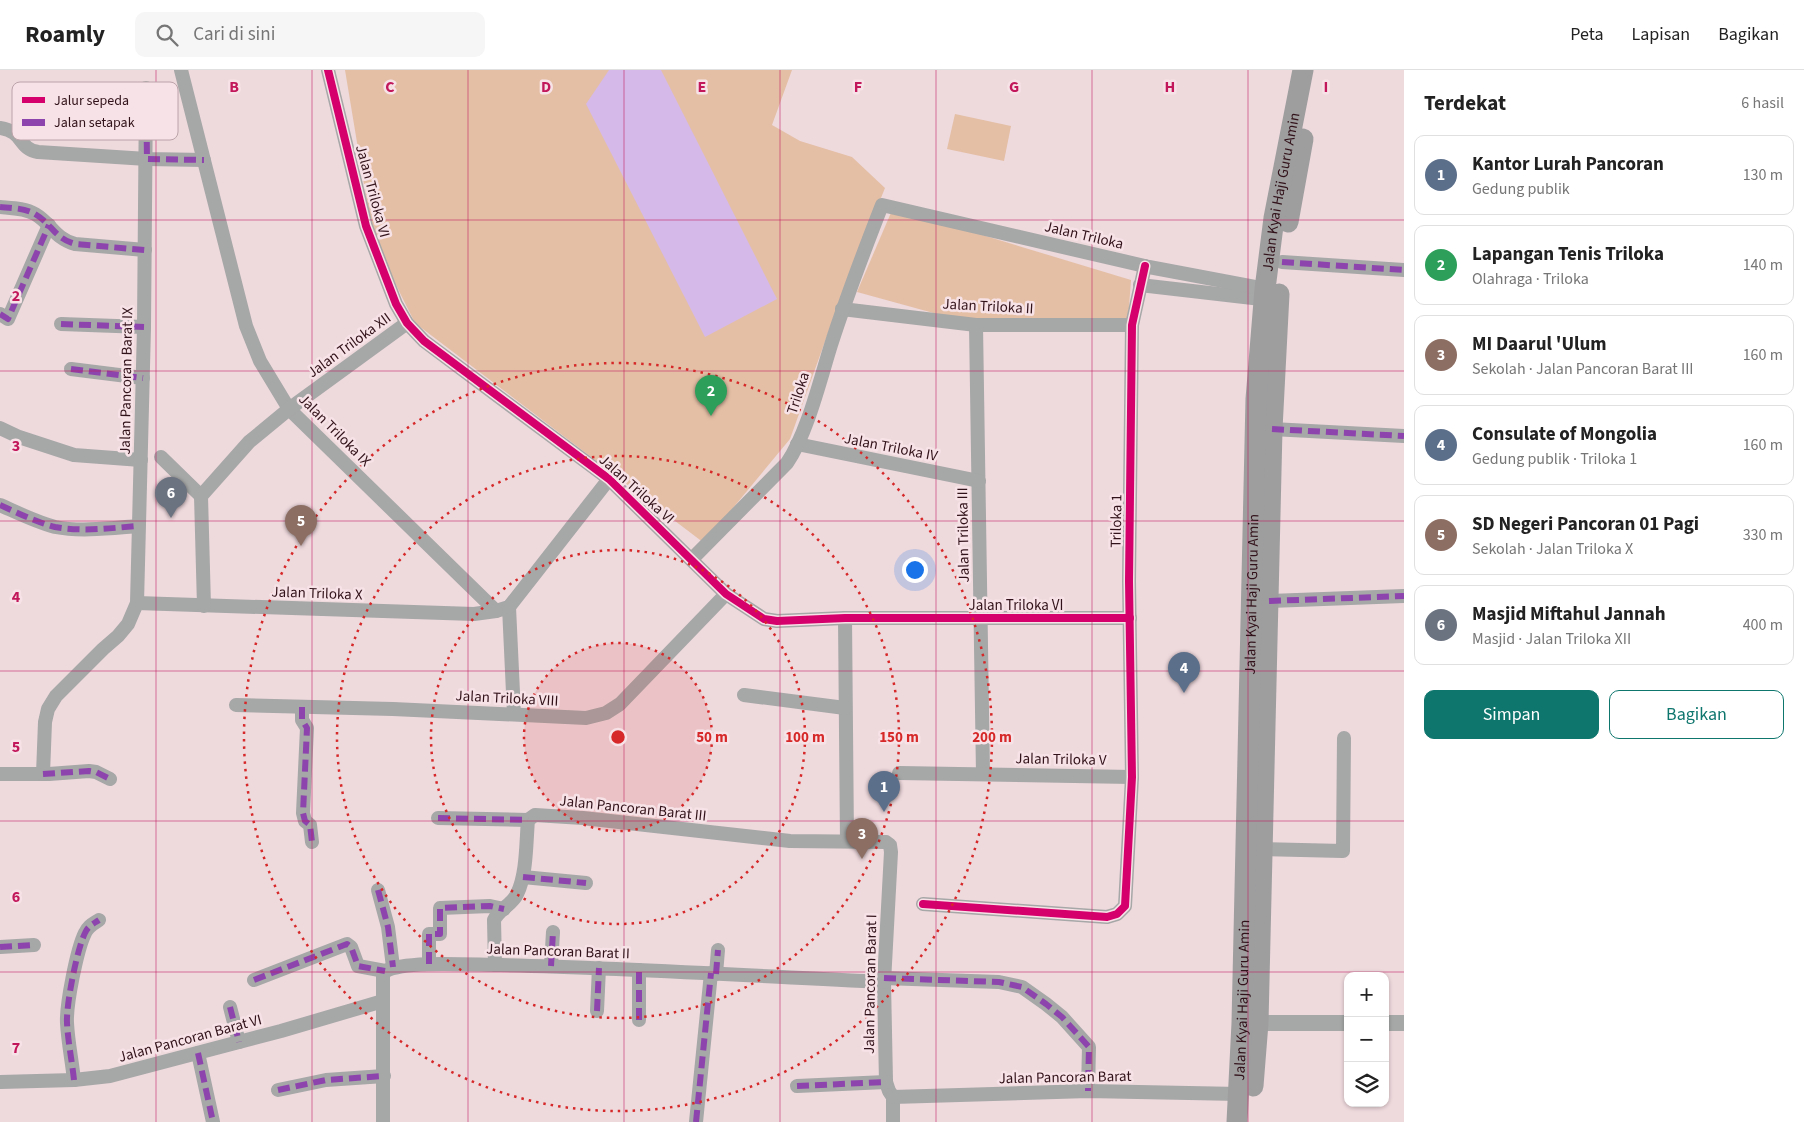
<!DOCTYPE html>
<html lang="id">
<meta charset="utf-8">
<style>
body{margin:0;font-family:"Source Sans 3",sans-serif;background:#f6f6f6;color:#222}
.controls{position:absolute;right:15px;bottom:15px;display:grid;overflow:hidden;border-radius:10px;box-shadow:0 1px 4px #0004}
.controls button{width:45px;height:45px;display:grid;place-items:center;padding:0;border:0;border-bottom:1px solid #e0e0e0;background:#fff;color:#222;font:25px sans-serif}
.you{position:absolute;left:914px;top:499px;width:18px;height:18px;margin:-12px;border:4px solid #fff;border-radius:50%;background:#1a73e8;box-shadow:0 0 0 8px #1a73e833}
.badge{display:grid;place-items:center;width:32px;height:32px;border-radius:50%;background:#0f766e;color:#fff;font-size:16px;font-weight:700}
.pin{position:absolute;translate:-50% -41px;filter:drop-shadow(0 1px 2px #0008)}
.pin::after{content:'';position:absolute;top:26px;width:18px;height:15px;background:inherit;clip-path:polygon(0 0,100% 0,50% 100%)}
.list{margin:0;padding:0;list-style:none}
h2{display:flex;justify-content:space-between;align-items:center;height:65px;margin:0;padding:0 20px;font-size:21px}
h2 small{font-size:16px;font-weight:400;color:#767676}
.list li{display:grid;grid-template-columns:32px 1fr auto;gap:15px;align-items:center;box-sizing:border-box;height:80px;margin:0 10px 10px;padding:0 10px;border:1px solid #e0e0e0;border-radius:10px}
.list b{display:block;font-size:19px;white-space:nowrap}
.list p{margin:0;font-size:16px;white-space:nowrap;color:#767676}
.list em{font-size:16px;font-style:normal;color:#767676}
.actions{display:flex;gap:10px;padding:15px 20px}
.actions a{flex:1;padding:11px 0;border:1px solid #0f766e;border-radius:10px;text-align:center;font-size:18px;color:#0f766e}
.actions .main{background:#0f766e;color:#fff}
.icon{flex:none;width:28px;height:28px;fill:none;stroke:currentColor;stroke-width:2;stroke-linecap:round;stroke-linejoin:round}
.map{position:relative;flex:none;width:1404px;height:1052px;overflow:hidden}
header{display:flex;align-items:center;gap:30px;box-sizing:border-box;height:70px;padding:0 25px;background:#fff;border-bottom:1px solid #e0e0e0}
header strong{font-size:24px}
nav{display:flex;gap:28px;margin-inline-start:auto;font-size:18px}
.search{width:350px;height:45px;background:#f6f6f6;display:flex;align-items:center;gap:12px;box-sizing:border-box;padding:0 18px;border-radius:10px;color:#767676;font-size:19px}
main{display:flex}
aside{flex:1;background:#fff}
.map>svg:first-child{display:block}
.green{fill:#e4bfa5}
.water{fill:#d5b9e8}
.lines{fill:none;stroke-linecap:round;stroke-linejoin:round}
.minor{stroke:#a6a7a7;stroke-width:14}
.tertiary{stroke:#a6a7a7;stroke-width:16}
.primary{stroke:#9e9e9f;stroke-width:21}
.quiet{stroke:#8e44ad;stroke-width:6;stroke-dasharray:12 6;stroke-linecap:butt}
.cycleway-casing{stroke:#f7e3e7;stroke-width:11}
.cycleway{stroke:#d6006c;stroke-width:8}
.grid{fill:none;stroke:#c2185b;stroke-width:1;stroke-opacity:0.55}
.ring{fill:none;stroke:#d62828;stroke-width:2.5;stroke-dasharray:2.5 5}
.labels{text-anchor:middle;stroke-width:5;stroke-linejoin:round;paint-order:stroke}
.street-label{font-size:15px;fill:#32121a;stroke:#f7e3e7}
.key{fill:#f7e3e7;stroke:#bca4aa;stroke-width:1}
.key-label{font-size:14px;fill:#32121a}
.grid-label{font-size:16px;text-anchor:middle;font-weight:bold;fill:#c2185b;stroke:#f7e3e7;stroke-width:5;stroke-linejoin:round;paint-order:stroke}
.centre{fill:#d62828;stroke:#f7e3e7;stroke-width:2.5}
.ring-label{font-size:15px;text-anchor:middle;font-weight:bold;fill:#d62828;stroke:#f7e3e7;stroke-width:5;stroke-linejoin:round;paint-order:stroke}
</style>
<header>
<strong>Roamly</strong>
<div class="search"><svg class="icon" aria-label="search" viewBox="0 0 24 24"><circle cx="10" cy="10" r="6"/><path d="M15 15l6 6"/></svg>Cari di sini</div>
<nav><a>Peta</a><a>Lapisan</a><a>Bagikan</a></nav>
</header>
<main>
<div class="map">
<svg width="1404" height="1052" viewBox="0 0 1404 1052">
<rect width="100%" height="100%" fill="#eed9dd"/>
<g class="green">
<polygon points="345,0 792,0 772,55 800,71 852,87 885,118 842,224 790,369 704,473 415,253 373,169"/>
<polygon points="955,44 1011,56 1004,91 947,79"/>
<polygon points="893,138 1131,210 1128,250 999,261 857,222"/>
</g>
<polygon class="water" points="609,0 661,0 777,229 705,267 586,34"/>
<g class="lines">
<g class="minor">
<polyline points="181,0 246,256 260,291 289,339 496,541 509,537 514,644"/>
<polyline points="328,0 366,156 396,234 407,253 424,271 609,409 726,524 764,549 777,551 845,548 1130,548"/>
<path d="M0 58C25 62 17 78 38 82L147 89 204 90"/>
<path d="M0 137C11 138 25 138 35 144 52 154 54 168 75 174L145 180"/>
<polyline points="1282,192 1404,200"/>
<polyline points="1140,215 1270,230"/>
<polyline points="842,239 976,255 1132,255"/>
<polyline points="0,244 8,249 49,155"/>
<polyline points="61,254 144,257"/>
<polyline points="976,255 983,704"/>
<polyline points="71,299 143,308"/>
<polyline points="0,358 19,367 74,385 141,390"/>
<polyline points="1272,359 1404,366"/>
<polyline points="797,374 979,411"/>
<polyline points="161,387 201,426"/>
<path d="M0 435C18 443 36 452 55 457 81 462 112 458 138 456"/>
<path d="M692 489 787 393C807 364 820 310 831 275 846 228 864 181 882 135L1149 197 1272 220"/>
<polyline points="1269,531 1404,526"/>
<polyline points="137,533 474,544 496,541"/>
<polyline points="204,536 201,426 249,372 289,339 407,253"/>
<polyline points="509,537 609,409"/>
<polyline points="845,548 847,771"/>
<polyline points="744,625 845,638"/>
<polyline points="236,635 393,639 586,648 606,643 620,634 726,524"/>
<polyline points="302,637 302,650 307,658 303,743 305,751 310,755 312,772"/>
<polyline points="899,703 1132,707"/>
<polyline points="0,704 49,704 89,701 96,702 110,709"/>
<polyline points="43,704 45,652 48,639 56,626 103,579 118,566 128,554 137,533 144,257 146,18"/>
<polyline points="438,748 528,750"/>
<polyline points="1262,779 1343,781 1344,668"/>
<polyline points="523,807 586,813"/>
<polyline points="378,820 388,857 393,897"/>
<polyline points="923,834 1107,847 1117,844 1125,836 1132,707 1129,511 1132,255 1145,196"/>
<polyline points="0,877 34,875"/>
<polyline points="429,894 429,864 440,864 440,838 490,836 504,839"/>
<path d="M495 895 494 850C499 839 512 835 517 824 527 804 526 772 528 750L535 745 583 748 790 771 886 772 890 775 891 782 884 912 886 1012 889 1021 893 1027V1052"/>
<polyline points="551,896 553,862"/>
<polyline points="716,904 718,880"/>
<polyline points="884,908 999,912 1022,917 1046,934 1062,947 1089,977 1088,1021"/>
<path d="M254 910 347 874 351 877 358 896 385 901C407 890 474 895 501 895 629 898 756 906 884 912"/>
<polyline points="230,937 239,972"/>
<polyline points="597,941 599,898"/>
<polyline points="639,950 639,900"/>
<polyline points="198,983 213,1052"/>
<path d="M74 1010C72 991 68 972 67 953 66 935 77 879 85 863 88 856 93 854 99 850"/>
<polyline points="0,1012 74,1010 110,1006 281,961 383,931"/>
<polyline points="797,1016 886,1012"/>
<polyline points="278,1020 326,1010 384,1006"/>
<polyline points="893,1027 1088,1021 1239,1024"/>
<polyline points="383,1052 383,906 385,901"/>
<polyline points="696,1052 711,903"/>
</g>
<g class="tertiary">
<polyline points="1247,953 1348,953"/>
<polyline points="1385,953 1404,953"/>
</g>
<g class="primary">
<polyline points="1288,152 1303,69"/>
<polyline points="1253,1016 1258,953 1272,359 1279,224"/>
<path id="s1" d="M1237 1052 1242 953 1256 329 1265 219 1274 148 1303 0"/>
</g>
<g class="quiet">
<polyline points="146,18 147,89 204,90"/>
<path d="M0 137C11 138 25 138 35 144 52 154 54 168 75 174L145 180"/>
<polyline points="1282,192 1404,200"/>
<polyline points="0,244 8,249 49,155"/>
<polyline points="61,254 144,257"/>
<polyline points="71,299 143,308"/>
<polyline points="1272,359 1404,366"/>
<path d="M0 435C18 443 36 452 55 457 81 462 112 458 138 456"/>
<polyline points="1269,531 1404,526"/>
<polyline points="302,637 302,650 307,658 303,743 305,751 310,755 312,772"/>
<polyline points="43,704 89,701 96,702 110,709"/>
<polyline points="438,748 528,750"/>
<polyline points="523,807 586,813"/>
<polyline points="378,820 388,857 393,897"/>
<polyline points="0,877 34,875"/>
<polyline points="429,894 429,864 440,864 440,838 490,836 504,839"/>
<polyline points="551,896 553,862"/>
<polyline points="716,904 718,880"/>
<polyline points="884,908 999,912 1022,917 1046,934 1062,947 1089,977 1088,1021"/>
<polyline points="254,910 347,874 351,877 358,896 385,901"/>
<polyline points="230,937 239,972"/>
<polyline points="597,941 599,898"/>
<polyline points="639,950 639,900"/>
<polyline points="198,983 213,1052"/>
<path d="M74 1010C72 991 68 972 67 953 66 935 77 879 85 863 88 856 93 854 99 850"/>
<polyline points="797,1016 886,1012"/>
<polyline points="278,1020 326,1010 384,1006"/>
<polyline points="696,1052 711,903"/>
</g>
<defs>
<g id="cycleway">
<polyline points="328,0 366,156 396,234 407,253 424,271 609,409 726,524 764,549 777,551 845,548 1130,548"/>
<polyline points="923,834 1107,847 1117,844 1125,836 1132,707 1129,511 1132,255 1145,196"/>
</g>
</defs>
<use href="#cycleway" class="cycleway-casing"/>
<use href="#cycleway" class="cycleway"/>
</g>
<path class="grid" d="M156 0V1052M312 0V1052M468 0V1052M624 0V1052M780 0V1052M936 0V1052M1092 0V1052M1248 0V1052M0 150H1404M0 301H1404M0 451H1404M0 601H1404M0 751H1404M0 902H1404"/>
<circle cx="618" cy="667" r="94" fill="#d62828" fill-opacity=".12"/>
<g class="ring">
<circle cx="618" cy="667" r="94"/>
<circle cx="618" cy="667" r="187"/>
<circle cx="618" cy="667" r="281"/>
<circle cx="618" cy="667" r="374"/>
</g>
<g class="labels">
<g class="street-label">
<text transform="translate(373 121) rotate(75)" y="5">Jalan Triloka VI</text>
<text dy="5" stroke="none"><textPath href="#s1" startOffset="932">Jalan Kyai Haji Guru Amin</textPath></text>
<text transform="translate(1084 165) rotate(13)" y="5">Jalan Triloka</text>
<text transform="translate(988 236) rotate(3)" y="5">Jalan Triloka II</text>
<text transform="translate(349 275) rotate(-36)" y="5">Jalan Triloka XII</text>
<text transform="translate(126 311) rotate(-89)" y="5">Jalan Pancoran Barat IX</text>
<text transform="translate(798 323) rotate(-72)" y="5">Triloka</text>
<text transform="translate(335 360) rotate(45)" y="5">Jalan Triloka IX</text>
<text transform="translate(891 377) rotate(11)" y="5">Jalan Triloka IV</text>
<text transform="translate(637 419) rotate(42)" y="5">Jalan Triloka VI</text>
<text transform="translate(1116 451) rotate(-89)" y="5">Triloka 1</text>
<text transform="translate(963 465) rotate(-91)" y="5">Jalan Triloka III</text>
<text transform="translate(317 523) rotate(2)" y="5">Jalan Triloka X</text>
<text dy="5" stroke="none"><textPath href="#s1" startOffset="528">Jalan Kyai Haji Guru Amin</textPath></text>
<text x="1016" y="540">Jalan Triloka VI</text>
<text transform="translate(507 628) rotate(3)" y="5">Jalan Triloka VIII</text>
<text transform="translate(1061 689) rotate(1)" y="5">Jalan Triloka V</text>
<text transform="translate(633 738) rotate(6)" y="5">Jalan Pancoran Barat III</text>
<text transform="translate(558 881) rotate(2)" y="5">Jalan Pancoran Barat II</text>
<text transform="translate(870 914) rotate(-89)" y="5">Jalan Pancoran Barat I</text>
<text dy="5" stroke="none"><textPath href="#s1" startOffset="122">Jalan Kyai Haji Guru Amin</textPath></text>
<text transform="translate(190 968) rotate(-15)" y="5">Jalan Pancoran Barat VI</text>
<text transform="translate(1065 1007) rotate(-1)" y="5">Jalan Pancoran Barat</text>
</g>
</g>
<rect x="12" y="12" width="166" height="58" rx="8" class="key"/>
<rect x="22" y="27" width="23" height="6" fill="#d6006c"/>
<rect x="22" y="49" width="23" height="7" fill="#8e44ad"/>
<g class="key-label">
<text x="54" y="35">Jalur sepeda</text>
<text x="54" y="57">Jalan setapak</text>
</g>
<g class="grid-label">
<text x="234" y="22">B</text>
<text x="390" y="22">C</text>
<text x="546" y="22">D</text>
<text x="702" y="22">E</text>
<text x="858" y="22">F</text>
<text x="1014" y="22">G</text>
<text x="1170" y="22">H</text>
<text x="1326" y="22">I</text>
<text x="16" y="231">2</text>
<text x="16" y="381">3</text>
<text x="16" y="532">4</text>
<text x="16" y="682">5</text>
<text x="16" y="832">6</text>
<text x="16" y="983">7</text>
</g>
<circle cx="618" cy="667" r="8" class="centre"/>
<g class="ring-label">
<text x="712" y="672">50 m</text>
<text x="805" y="672">100 m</text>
<text x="899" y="672">150 m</text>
<text x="992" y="672">200 m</text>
</g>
</svg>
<div class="controls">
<button>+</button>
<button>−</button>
<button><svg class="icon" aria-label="layers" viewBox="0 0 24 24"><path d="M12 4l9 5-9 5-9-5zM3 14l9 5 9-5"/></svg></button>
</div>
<div class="you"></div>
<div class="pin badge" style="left:884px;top:742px;background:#5c6f8a">1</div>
<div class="pin badge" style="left:711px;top:346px;background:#2e9e5b">2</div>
<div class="pin badge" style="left:862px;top:789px;background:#8d6e63">3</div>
<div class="pin badge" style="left:1184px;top:623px;background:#5c6f8a">4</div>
<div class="pin badge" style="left:301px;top:476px;background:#8d6e63">5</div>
<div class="pin badge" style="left:171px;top:448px;background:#6b7280">6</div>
</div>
<aside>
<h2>Terdekat<small>6 hasil</small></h2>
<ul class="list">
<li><span class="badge" style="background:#5c6f8a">1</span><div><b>Kantor Lurah Pancoran</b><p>Gedung publik</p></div><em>130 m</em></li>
<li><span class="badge" style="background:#2e9e5b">2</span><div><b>Lapangan Tenis Triloka</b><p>Olahraga · Triloka</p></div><em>140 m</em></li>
<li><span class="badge" style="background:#8d6e63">3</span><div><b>MI Daarul 'Ulum</b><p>Sekolah · Jalan Pancoran Barat III</p></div><em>160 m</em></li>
<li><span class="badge" style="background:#5c6f8a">4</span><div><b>Consulate of Mongolia</b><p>Gedung publik · Triloka 1</p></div><em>160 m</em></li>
<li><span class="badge" style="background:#8d6e63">5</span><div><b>SD Negeri Pancoran 01 Pagi</b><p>Sekolah · Jalan Triloka X</p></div><em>330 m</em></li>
<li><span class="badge" style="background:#6b7280">6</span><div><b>Masjid Miftahul Jannah</b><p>Masjid · Jalan Triloka XII</p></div><em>400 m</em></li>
</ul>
<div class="actions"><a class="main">Simpan</a><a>Bagikan</a></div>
</aside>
</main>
